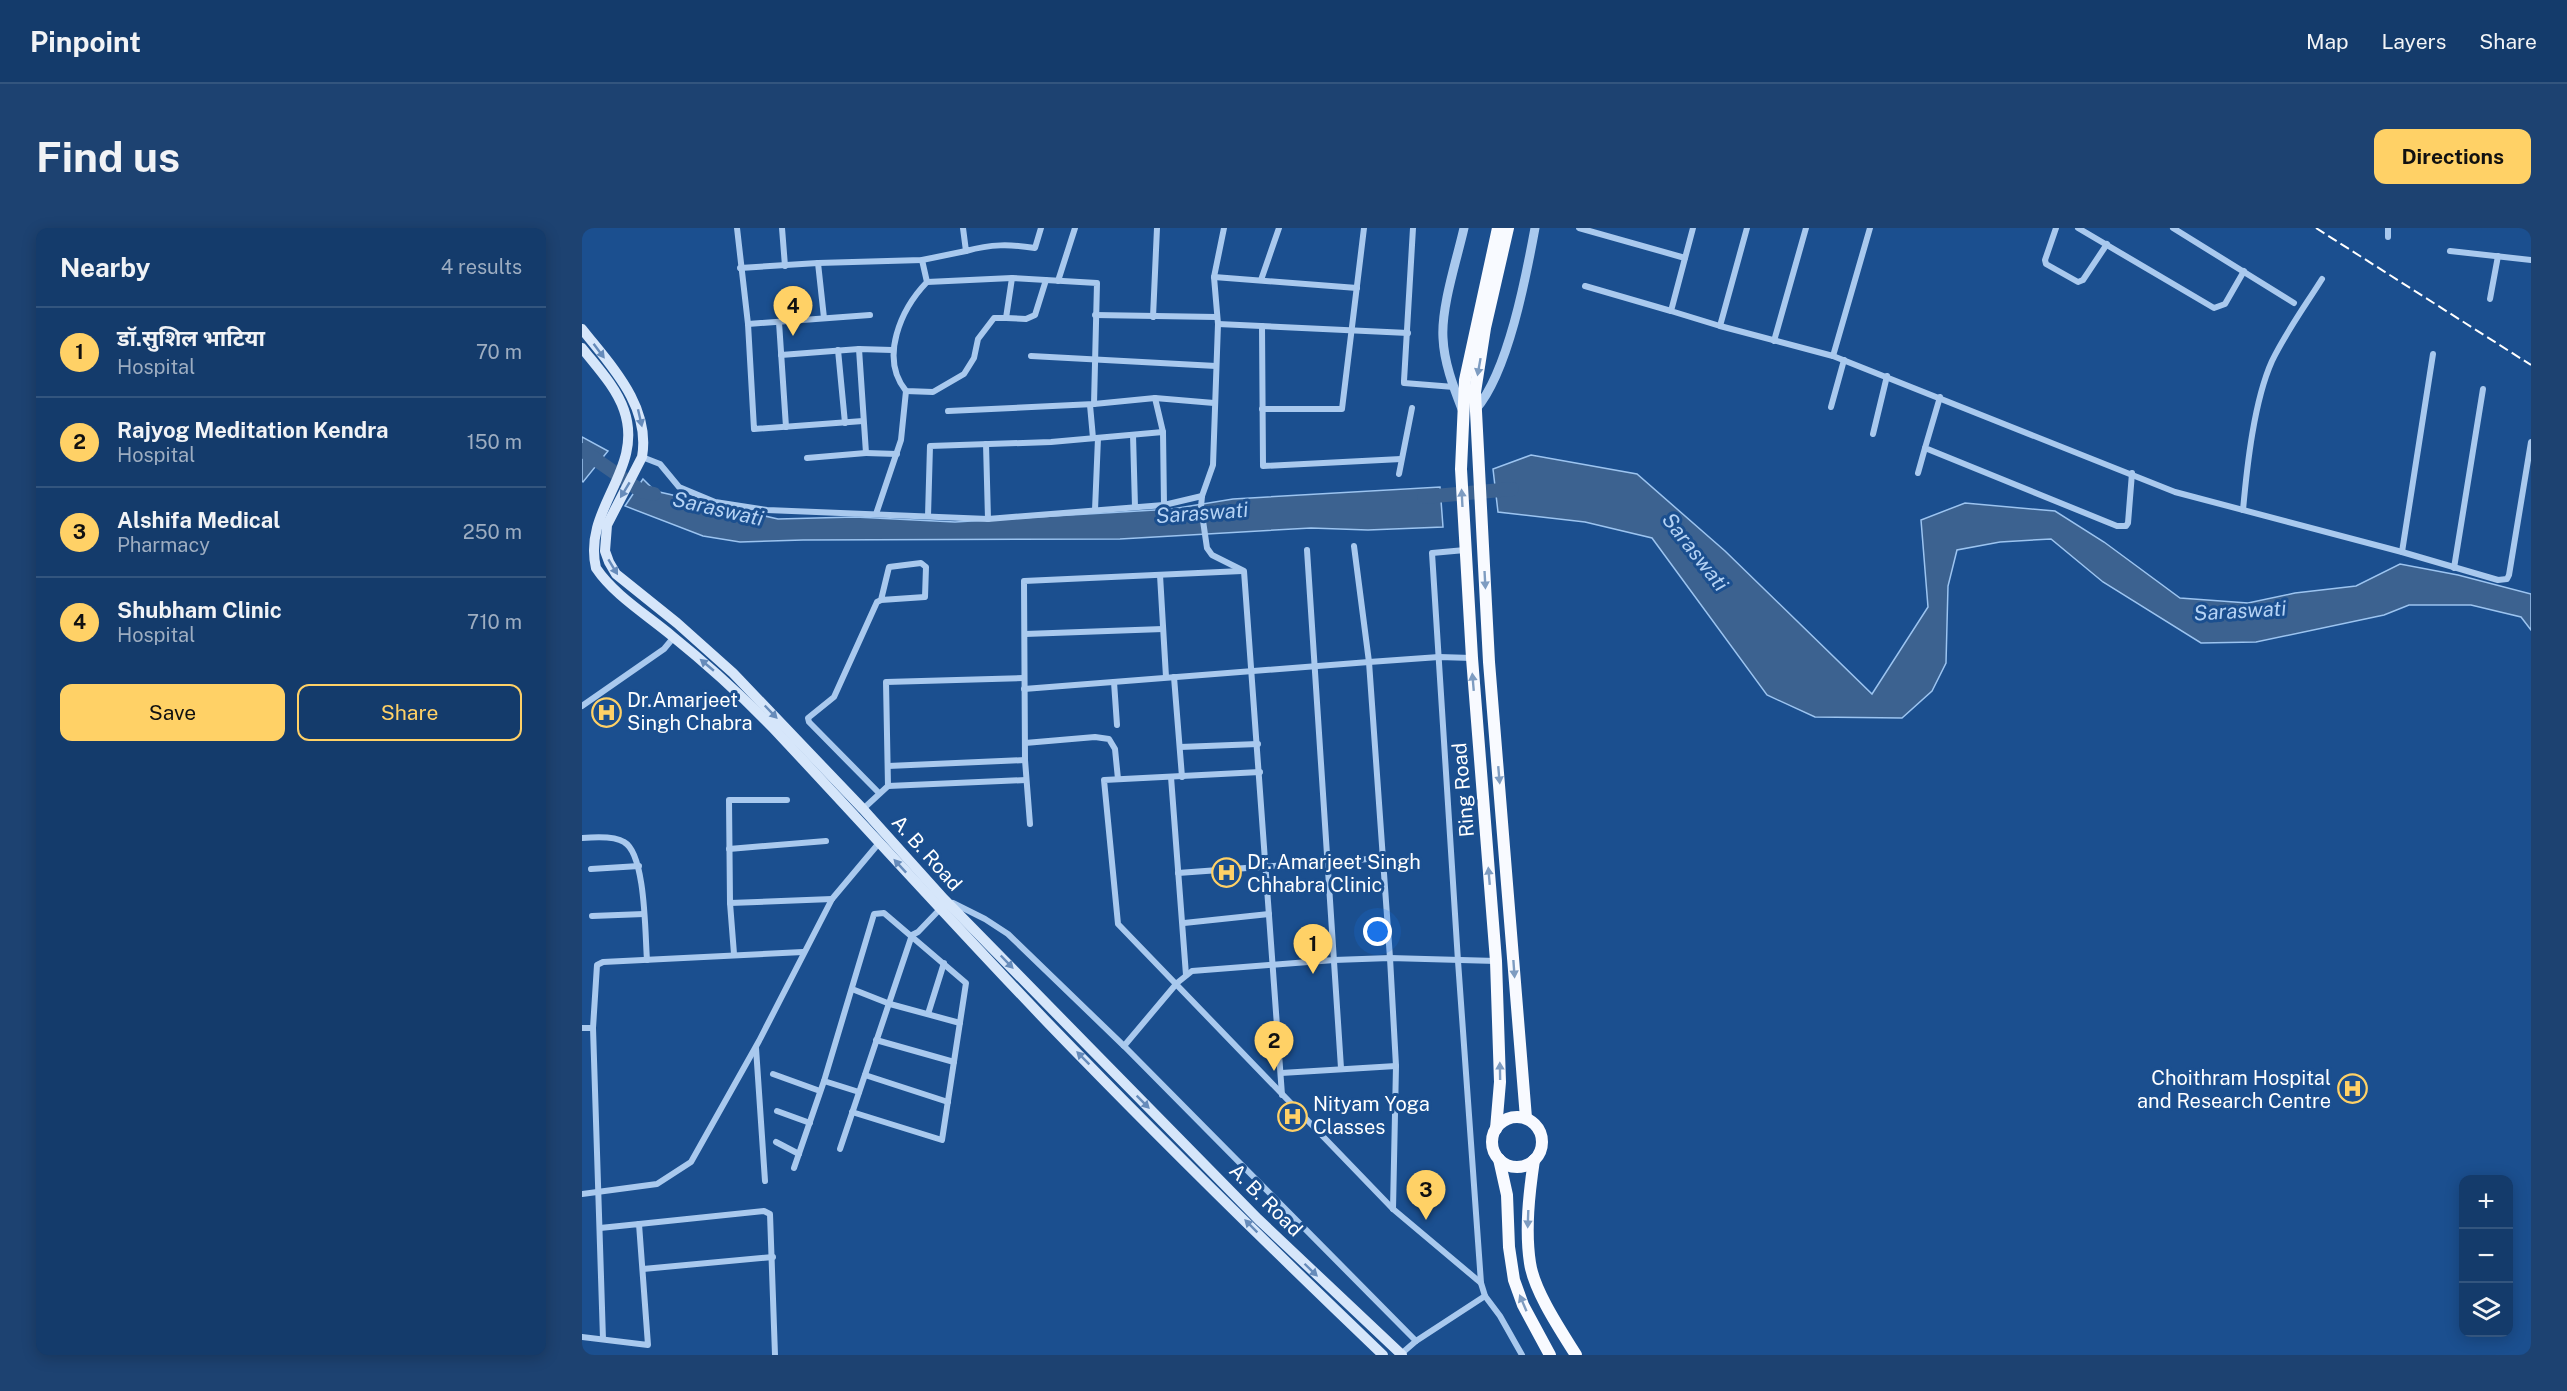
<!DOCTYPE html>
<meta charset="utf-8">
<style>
body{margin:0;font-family:"Public Sans","Noto Sans Devanagari",sans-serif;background:#1d4271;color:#f1f3f6}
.controls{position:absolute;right:18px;bottom:18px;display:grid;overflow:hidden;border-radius:12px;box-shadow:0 3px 15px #0003}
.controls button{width:54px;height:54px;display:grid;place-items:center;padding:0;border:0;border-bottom:2px solid #33557e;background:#143b6b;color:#f1f3f6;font:30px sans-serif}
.you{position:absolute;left:796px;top:704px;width:21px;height:21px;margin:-15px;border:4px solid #fff;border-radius:50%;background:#1a73e8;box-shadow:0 0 0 9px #1a73e833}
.badge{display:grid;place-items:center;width:39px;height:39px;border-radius:50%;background:#ffd166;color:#111;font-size:20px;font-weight:700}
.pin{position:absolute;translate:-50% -50px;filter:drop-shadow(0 2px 3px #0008)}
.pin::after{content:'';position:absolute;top:32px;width:21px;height:18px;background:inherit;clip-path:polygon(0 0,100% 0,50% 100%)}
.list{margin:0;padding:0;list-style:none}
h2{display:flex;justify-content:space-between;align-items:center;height:78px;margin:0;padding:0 24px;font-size:26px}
h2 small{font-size:20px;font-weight:400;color:#9dadc1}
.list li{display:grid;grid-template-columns:39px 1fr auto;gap:18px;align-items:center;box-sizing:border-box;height:90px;padding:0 24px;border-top:2px solid #33557e}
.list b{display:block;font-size:22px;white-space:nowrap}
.list p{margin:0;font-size:20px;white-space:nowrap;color:#9dadc1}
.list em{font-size:20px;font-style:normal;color:#9dadc1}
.actions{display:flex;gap:12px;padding:18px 24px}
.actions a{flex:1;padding:14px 0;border:2px solid #ffd166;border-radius:12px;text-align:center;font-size:21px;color:#ffd166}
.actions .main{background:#ffd166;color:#111}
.icon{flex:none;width:33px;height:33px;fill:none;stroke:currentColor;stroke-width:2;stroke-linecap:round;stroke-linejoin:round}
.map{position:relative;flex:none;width:1949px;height:1127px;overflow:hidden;border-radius:12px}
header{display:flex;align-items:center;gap:36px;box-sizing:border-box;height:84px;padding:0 30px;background:#143b6b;border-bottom:2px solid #33557e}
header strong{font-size:28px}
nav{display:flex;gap:33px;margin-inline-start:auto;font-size:21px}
.intro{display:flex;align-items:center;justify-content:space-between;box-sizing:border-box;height:144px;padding:0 36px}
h1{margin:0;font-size:42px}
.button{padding:15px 27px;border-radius:12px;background:#ffd166;color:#111;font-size:21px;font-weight:700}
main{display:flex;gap:36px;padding:0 36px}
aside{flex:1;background:#143b6b;border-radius:12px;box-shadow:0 3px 15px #0003}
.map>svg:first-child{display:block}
.water{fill:#3c6290;stroke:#9cc4f0;stroke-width:1.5}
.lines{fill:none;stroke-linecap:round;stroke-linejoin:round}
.river{stroke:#3c6290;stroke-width:14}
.minor{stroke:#a9c9ee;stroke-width:6}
.tertiary{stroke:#a9c9ee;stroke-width:9}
.secondary{stroke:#d6e6fa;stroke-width:10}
.trunk{stroke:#f8faff;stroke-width:12}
.rail{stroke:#fff;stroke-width:2;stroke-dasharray:10 4.5;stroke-linecap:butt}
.oneway{fill:#668bba}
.oneway2{fill:#7e9cc1}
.labels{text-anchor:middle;stroke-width:6;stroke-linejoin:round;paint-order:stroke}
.poi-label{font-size:20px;fill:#fff;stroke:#1b4f8f;text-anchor:start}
.street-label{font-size:20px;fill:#fff;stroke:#1b4f8f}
.water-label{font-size:21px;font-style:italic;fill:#b5d3f5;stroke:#1b4f8f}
</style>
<header>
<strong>Pinpoint</strong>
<nav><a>Map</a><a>Layers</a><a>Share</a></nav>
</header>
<div class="intro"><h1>Find us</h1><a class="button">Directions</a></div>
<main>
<aside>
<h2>Nearby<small>4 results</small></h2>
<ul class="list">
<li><span class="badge">1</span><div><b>डॉ.सुशिल भाटिया</b><p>Hospital</p></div><em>70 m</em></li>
<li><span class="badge">2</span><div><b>Rajyog Meditation Kendra</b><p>Hospital</p></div><em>150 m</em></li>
<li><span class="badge">3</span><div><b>Alshifa Medical</b><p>Pharmacy</p></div><em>250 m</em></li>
<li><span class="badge">4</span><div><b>Shubham Clinic</b><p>Hospital</p></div><em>710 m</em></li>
</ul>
<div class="actions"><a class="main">Save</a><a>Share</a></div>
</aside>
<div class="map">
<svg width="1949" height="1127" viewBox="0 0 1949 1127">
<rect width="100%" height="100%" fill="#1b4f8f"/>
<g class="water">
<polygon points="0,209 26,223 1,254 0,253"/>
<polygon points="949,227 1055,246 1143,323 1290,466 1346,379 1339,292 1383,275 1473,283 1522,314 1598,370 1666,375 1713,365 1774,358 1818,336 1876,347 1949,366 1949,402 1939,389 1889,377 1827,377 1802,387 1674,414 1619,415 1521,354 1469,311 1418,314 1375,322 1366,358 1364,435 1350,463 1320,490 1233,489 1185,467 1070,310 1003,294 916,284 911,241"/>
<polygon points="61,251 73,263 196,291 273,289 373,294 590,281 651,271 858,259 861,299 786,302 729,300 538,311 221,312 158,314 121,308 43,278"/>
</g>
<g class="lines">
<g class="river">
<polyline points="0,222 59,263 72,266"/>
<polyline points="842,269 930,261"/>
</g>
<g class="minor">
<polyline points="155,0 166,96 172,201 281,193"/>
<polyline points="200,0 203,38"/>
<path d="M381 0 384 23C409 16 428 16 453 20L459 0"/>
<polyline points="642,0 632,49 636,96 631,237 620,268 619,279 625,320 630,327 662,343 700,867"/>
<polyline points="831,0 822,153 822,155 872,159"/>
<polyline points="997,0 1103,30"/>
<polyline points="1111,0 1089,83 1138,98 1251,128 1593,264 1820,324 1916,352 1925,351 1927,347 1949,214"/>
<polyline points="1474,0 1463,32 1464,36 1496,54 1501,52 1525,16"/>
<polyline points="1496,0 1632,80 1643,76 1662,43"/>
<polyline points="1591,0 1712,75"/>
<polyline points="1806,9 1806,0"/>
<polyline points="1868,23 1949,32"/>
<path d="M340 32 345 54C319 81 297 130 324 163L351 164 382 146 392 130 396 111 412 90H424L430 50 515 55 512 176"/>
<polyline points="236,35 242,90"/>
<polyline points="158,40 236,35 340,32 384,23"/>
<polyline points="632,49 775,60"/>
<polyline points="679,52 697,0"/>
<polyline points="476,53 493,0"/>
<polyline points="345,54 430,50"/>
<polyline points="1003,58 1089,83"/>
<polyline points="1908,71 1916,28"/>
<polyline points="513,87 634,89"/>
<polyline points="571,89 575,0"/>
<polyline points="424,90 444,91 453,87 464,52"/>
<polyline points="197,94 204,199"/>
<polyline points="166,96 288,87"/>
<polyline points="636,96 826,105"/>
<polyline points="680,98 681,238 819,231"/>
<polyline points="1138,98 1165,0"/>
<polyline points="1192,113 1224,0"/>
<polyline points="256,122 263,195"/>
<polyline points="199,127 277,121 310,122"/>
<polyline points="449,128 634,138"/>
<polyline points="1251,128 1288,0"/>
<polyline points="1358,169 1343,220 1535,298 1544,298 1546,295 1550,245"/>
<polyline points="573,170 581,204 582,277"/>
<polyline points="508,177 511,210"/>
<polyline points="1249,179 1262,132"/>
<polyline points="680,181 760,181 782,0"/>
<polyline points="366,183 512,176 573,170 632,175"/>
<polyline points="1291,206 1305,148"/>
<polyline points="551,207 553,279"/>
<polyline points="404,216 406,291"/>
<polyline points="284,225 315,226"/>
<polyline points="60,229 78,236 97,259 133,274 185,282 406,291 582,277 620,268"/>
<polyline points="225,230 284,225 277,121"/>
<polyline points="1336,245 1343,220"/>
<polyline points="817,246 830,180"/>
<polyline points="513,282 516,210"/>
<path d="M1661 282C1665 238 1672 173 1690 133 1704 104 1723 78 1740 51"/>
<polyline points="294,286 319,212 324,163"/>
<polyline points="346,288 348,218 469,214 581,204"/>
<polyline points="772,318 787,434 808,730 814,838 811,981"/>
<polyline points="725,322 759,840"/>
<polyline points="883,322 850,325 876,733 899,1055"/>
<polyline points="1820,324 1851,126"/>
<polyline points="1872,340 1901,161"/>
<polyline points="578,347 584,449"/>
<polyline points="443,406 581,401"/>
<polyline points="592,449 600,549"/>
<polyline points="532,454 535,497"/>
<polyline points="442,461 787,434 857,429 890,430"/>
<polyline points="0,478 82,421 92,409"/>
<polyline points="443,515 513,509 527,511 533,521 536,551"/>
<polyline points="598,519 676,516"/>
<polyline points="306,538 443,532"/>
<polyline points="678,544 522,552 536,696 811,981 899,1055 903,1068 918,1088 940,1127"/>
<polyline points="589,549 604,747"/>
<polyline points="306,558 304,454 441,450"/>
<polyline points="297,565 227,494 226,490 252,469 295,374 299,372 343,369 344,339 339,335 307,339 299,372"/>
<polyline points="281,581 306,558 444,552"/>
<polyline points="448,596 443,532 442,353 660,343"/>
<path d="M0 610C11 609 33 608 42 614 64 626 63 708 65 732"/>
<polyline points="147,621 244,613"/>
<polyline points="9,641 57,638"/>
<polyline points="596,645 801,630"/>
<polyline points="148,675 250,671"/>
<polyline points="371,675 403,691 426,706 542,818 834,1113 903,1068"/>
<polyline points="10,688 62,686"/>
<polyline points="602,695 687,686"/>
<polyline points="152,726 148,675 147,572 205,572"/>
<polyline points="270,761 308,776 378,795"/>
<polyline points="346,786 362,735"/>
<polyline points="0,800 11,800"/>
<polyline points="294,812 372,834"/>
<polyline points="542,818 595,755 610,743 752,732 808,730 914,733"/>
<polyline points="174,820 183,953"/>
<polyline points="699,845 814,838"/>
<polyline points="191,846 238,863"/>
<polyline points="283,847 366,874"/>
<polyline points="195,883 228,895"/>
<polyline points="270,884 360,912 384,755 302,685 292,686 242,853 277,864"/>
<polyline points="194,914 217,926"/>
<polyline points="258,921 330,707 336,704 360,679"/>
<polyline points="212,940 242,853"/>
<polyline points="0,966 75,956 109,934 177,813 250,671 297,615"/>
<polyline points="57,996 182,983 188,986 193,1127"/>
<polyline points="61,1041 191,1029"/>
<polyline points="0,1109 66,1117 57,996 18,1000"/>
<polyline points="21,1111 11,800 15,737 21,734 221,724"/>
<polyline points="819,1126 834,1113"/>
</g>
<g class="tertiary">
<path d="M880 181C871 158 862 134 861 110 859 79 875 31 882 0"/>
<path d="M894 181C926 144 944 49 953 0"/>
</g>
<g class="secondary">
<path d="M0 101C29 138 69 178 60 229L25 297 23 323 27 334 34 346 95 395 151 445 281 581 362 671 510 822 676 991 820 1127"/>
<path d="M0 120C15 139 34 159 42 182 63 242 0 280 14 340 32 367 65 387 90 408 126 437 159 467 191 500 283 598 373 698 466 795 575 908 687 1018 801 1127"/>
</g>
<g class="trunk">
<polyline points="926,0 903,100 893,164 907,434 944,890"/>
<circle cx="935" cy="914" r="25"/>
<polyline points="914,901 918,854 914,733 890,430 879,241 883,152 916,0"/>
<polyline points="917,931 925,967 927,1019 932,1052 941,1077 968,1127"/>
<path d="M952 932C947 966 943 1002 948 1035 952 1063 979 1103 994 1127"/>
</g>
<polyline class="rail" points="1734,0 1949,137"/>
</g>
<defs><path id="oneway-solid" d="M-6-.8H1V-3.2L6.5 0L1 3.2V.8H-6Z" transform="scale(1.5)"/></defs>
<g class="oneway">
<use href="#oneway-solid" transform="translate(17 123) rotate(53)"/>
<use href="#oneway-solid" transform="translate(58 190) rotate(77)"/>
<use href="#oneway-solid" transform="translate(43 262) rotate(121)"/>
<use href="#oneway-solid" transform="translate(31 339) rotate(59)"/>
<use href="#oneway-solid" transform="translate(125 437) rotate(-140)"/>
<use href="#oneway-solid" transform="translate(189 484) rotate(46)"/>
<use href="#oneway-solid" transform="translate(318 638) rotate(-133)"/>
<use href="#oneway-solid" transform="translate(425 734) rotate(46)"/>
<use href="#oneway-solid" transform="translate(501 830) rotate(-135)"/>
<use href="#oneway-solid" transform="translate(561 874) rotate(45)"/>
<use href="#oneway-solid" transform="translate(669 998) rotate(-135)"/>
<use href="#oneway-solid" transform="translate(729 1042) rotate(44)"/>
</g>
<g class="oneway2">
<use href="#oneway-solid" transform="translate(897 139) rotate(100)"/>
<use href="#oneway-solid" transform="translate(880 270) rotate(-93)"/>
<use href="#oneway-solid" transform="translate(903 352) rotate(87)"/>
<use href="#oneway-solid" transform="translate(891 454) rotate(-95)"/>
<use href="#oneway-solid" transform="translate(917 547) rotate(85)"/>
<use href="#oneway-solid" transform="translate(907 648) rotate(-95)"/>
<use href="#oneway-solid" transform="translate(932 741) rotate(86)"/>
<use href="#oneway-solid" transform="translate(918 843) rotate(-91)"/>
<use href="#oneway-solid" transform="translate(946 991) rotate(92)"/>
<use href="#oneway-solid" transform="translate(941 1075) rotate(-113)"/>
</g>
<defs>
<symbol id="hospital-ring" viewBox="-11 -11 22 22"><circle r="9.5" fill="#1b4f8f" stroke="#ffd166" stroke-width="1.5"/><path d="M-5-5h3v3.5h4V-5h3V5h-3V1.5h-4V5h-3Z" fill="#ffd166"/></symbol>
</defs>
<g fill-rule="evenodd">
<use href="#hospital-ring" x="8" y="468" width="33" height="33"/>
<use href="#hospital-ring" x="628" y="628" width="33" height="33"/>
<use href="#hospital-ring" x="1754" y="844" width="33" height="33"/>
<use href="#hospital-ring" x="694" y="872" width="33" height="33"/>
</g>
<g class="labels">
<g class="poi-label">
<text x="45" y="479">Dr.Amarjeet<tspan x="45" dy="23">Singh Chabra</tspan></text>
<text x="665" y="641">Dr. Amarjeet Singh<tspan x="665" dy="23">Chhabra Clinic</tspan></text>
<text x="1749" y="857" text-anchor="end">Choithram Hospital<tspan x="1749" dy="23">and Research Centre</tspan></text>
<text x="731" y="883">Nityam Yoga<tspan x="731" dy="23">Classes</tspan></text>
</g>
<g class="street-label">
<text transform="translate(881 562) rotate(-95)" y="7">Ring Road</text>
<text transform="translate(345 625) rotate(48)" y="7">A. B. Road</text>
<text transform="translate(684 972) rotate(45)" y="7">A. B. Road</text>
</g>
<g class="water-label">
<text transform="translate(136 281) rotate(13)" y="7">Saraswati</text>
<text transform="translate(620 285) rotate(-4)" y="7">Saraswati</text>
<text transform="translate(1113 324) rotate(52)" y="7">Saraswati</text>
<text transform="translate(1658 383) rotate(-3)" y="7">Saraswati</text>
</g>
</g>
</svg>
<div class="controls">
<button>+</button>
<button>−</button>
<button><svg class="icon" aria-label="layers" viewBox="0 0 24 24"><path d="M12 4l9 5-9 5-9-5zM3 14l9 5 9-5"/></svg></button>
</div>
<div class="you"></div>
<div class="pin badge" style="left:731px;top:746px">1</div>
<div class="pin badge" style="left:692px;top:843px">2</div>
<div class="pin badge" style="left:844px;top:992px">3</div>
<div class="pin badge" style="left:211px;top:108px">4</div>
</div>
</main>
